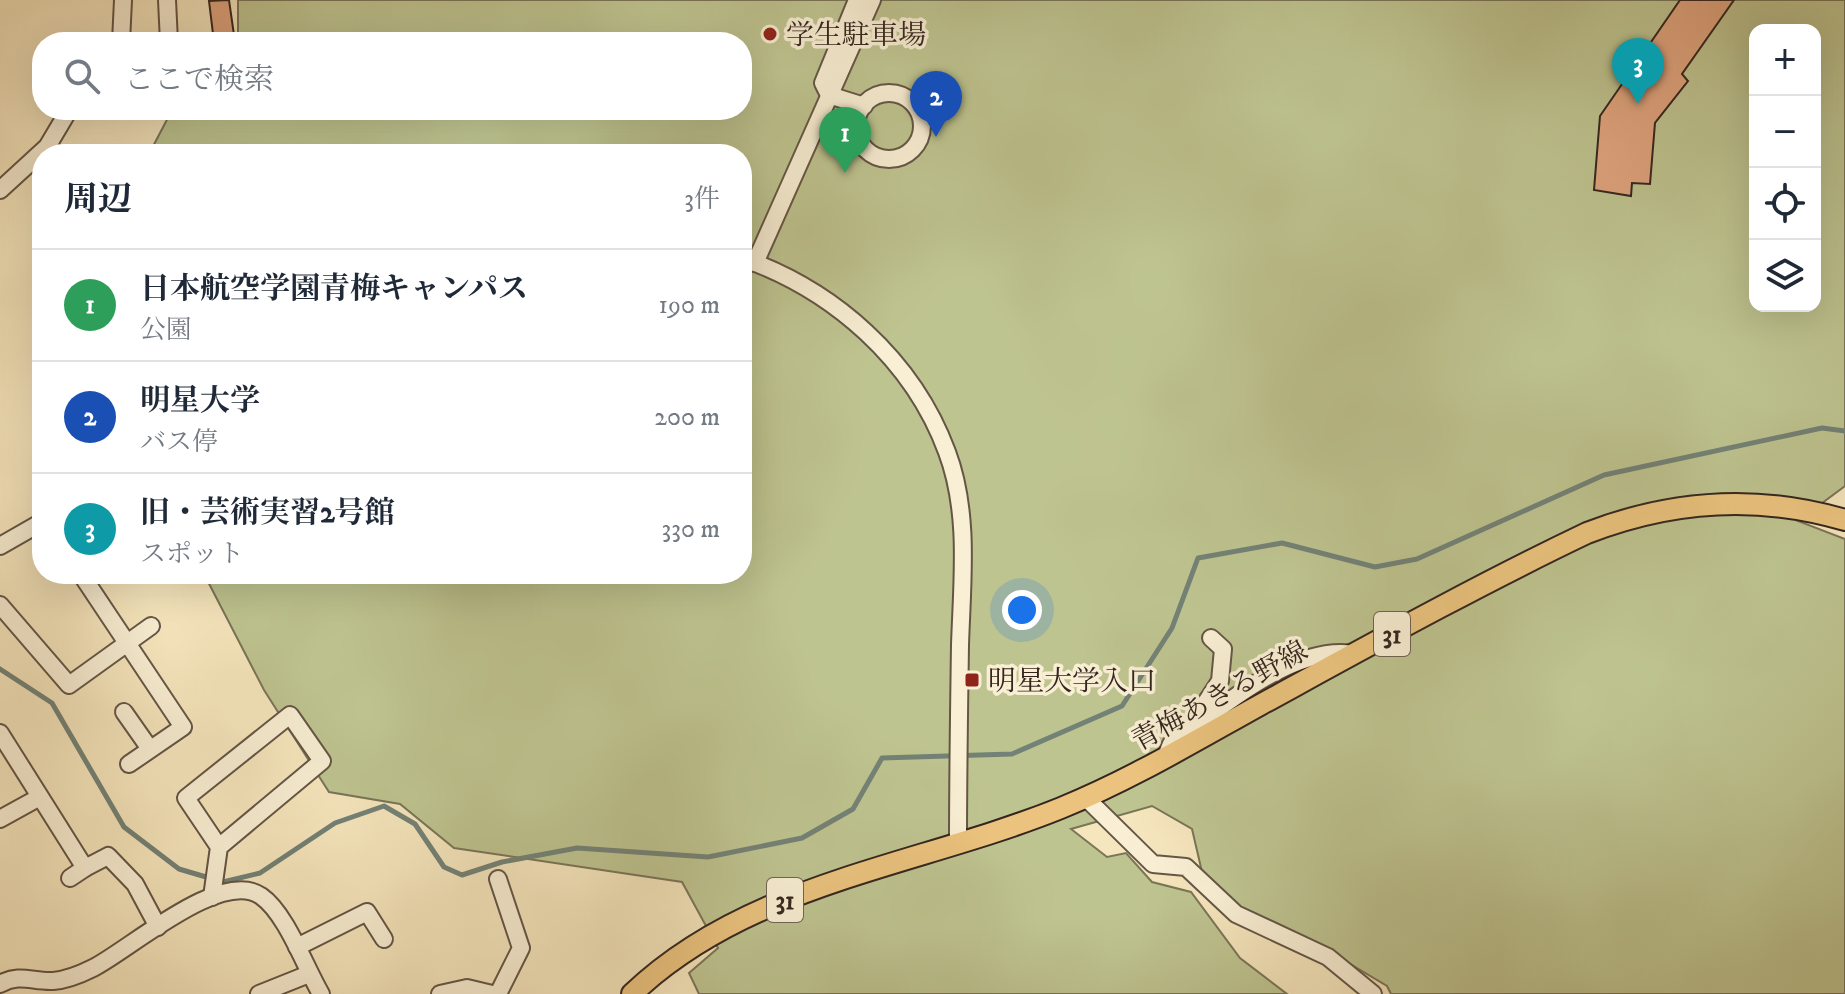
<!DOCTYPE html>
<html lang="ja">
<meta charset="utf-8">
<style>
body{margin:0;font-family:"IM FELL DW Pica","Noto Serif JP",serif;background:#f2f2f3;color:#1f2937}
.controls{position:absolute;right:24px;top:24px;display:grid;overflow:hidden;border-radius:16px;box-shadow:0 8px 32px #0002}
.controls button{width:72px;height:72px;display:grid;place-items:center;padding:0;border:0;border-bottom:2px solid #e0e1e3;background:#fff;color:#1f2937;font:40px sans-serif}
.you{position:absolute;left:1022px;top:610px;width:28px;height:28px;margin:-20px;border:6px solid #fff;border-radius:50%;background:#1a73e8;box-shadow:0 0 0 12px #1a73e833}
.badge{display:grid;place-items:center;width:52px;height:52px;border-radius:50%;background:#8f2418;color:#fff;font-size:26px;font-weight:700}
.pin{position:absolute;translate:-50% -66px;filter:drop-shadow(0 2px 4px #0008)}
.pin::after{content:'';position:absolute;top:42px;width:28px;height:24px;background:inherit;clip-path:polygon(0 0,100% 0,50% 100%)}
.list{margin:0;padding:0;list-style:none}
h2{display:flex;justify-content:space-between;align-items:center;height:104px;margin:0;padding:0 32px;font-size:34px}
h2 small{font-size:26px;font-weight:400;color:#747a83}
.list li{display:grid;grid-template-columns:52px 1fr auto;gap:24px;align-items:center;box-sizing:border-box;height:112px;padding:0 32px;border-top:2px solid #e0e1e3}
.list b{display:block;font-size:30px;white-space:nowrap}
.list p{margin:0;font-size:26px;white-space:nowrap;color:#747a83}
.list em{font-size:26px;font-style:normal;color:#747a83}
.icon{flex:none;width:44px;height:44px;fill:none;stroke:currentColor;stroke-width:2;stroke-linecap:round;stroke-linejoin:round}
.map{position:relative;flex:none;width:1845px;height:994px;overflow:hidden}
.search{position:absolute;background:#fff;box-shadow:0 8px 32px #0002;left:32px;top:32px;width:720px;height:88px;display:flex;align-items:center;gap:20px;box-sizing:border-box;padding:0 28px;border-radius:32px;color:#747a83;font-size:30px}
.panel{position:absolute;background:#fff;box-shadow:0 8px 32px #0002;left:32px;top:144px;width:720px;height:440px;border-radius:32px}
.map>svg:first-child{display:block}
.green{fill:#bec490;stroke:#797558;stroke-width:2;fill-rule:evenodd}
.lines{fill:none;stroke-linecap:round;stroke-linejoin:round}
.stream{stroke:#738276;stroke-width:5}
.building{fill:#dfa47e;stroke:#34261f;stroke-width:2}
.minor-casing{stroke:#645646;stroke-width:20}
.major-casing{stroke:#34261f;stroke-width:24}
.minor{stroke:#f9efd4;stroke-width:16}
.major{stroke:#ebc37e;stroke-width:20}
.poi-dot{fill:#8f2418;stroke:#f9efd4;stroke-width:3}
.labels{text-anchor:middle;stroke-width:7;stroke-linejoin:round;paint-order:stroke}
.shield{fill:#f9efd4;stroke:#6f6255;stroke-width:2}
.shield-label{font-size:26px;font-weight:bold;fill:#34261f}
.poi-label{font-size:28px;fill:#34261f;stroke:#f9efd4;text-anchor:start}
.street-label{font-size:28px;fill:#34261f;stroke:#f9efd4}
</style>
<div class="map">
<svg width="1845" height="994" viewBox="0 0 1845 994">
<rect width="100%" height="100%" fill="#f6e6bd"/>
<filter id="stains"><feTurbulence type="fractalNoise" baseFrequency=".0025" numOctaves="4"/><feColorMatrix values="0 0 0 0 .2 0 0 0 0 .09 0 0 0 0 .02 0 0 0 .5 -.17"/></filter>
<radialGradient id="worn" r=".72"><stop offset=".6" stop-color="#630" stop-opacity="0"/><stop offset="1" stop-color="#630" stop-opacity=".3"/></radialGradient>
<path class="green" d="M238 0H1845V486L1798 521 1845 539V994H1391L1387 986 1328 951 1257 925 1202 872 1192 829 1152 806 1071 829 1107 857 1126 853 1152 882 1191 892 1240 958 1287 994H699L689 973 718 948 682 882 454 848 400 804 329 792 264 690 204 574H742V154H149L172 110H742V42H238ZM1755 30H1815V306H1755Z"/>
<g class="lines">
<polyline class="stream" points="0,669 52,703 124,827 179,869 223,882 260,873 335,823 384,806 415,824 444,867 462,875 502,862 577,848 708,857 802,838 853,809 882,758 1012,754 1122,706 1172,628 1198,558 1282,543 1375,567 1417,559 1604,475 1822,428 1845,431"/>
</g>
<g class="building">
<polygon points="229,0 235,42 214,42 209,1"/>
<polygon points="1680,0 1734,0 1682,74 1688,81 1655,123 1650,184 1632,183 1631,196 1594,190 1600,116"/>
</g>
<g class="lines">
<defs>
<g id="minor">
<polyline points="167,0 169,42"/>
<polyline points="857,0 823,83 829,95 864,106"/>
<polyline points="121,42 123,0"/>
<circle cx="889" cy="126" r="33"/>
<polyline points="817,127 858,140"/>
<polyline points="0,190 47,147 69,110"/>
<path d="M742 258C834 290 913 360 947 452 970 513 962 581 960 645 959 711 958 778 958 845"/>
<polyline points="755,263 872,0"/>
<polyline points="0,546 42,522"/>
<polyline points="81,574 183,727 129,764"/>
<polyline points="0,605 69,685 151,626"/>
<polyline points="124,712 150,749"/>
<polyline points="1201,722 1201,710 1220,681 1223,649 1211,638"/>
<polyline points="0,733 85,868 108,856 135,884 158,927"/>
<path d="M1166 756 1171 744C1218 710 1293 644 1353 654"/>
<polyline points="1085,797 1153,864 1186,867 1236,914 1328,957 1373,994"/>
<polyline points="0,819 38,798"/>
<polyline points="70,878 85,868"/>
<polyline points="212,897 219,847 322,761 290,715 186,798 219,847"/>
<polyline points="297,947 367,912 384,939"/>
<path d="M0 984C20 973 32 982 53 981 67 980 81 974 93 968 129 950 221 868 261 896 286 913 305 967 321 994"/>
<polyline points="259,994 309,974"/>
<polyline points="440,994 467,988 492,994"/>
<polyline points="498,994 521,948 498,879"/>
</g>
<path id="major" d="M632 994C748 883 918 866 1061 808 1130 780 1195 741 1260 705 1368 646 1476 586 1587 533 1672 500 1757 494 1845 520"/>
</defs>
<use href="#minor" class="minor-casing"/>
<use href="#major" class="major-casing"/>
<use href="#minor" class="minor"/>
<use href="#major" class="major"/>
</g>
<g class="poi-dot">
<circle cx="770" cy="34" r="8"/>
<rect x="964" y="672" width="16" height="16" rx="4"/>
</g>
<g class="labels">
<g class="shield">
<rect x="1374" y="612" width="36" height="44" rx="6"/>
<rect x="767" y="878" width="36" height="44" rx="6"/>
</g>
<g class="shield-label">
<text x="1392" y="643">31</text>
<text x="785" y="909">31</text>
</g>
<g class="poi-label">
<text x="786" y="44">学生駐車場</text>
<text x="988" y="690">明星大学入口</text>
</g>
<g class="street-label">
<text transform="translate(1219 695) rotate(-29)" y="10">青梅あきる野線</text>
</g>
</g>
<rect width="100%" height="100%" filter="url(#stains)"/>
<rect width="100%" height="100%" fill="url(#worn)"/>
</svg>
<div class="controls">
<button>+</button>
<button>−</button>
<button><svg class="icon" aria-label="locate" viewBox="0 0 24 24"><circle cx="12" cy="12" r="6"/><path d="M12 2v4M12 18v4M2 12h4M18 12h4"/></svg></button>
<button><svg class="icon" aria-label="layers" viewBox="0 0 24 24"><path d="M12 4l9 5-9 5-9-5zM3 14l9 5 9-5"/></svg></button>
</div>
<div class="you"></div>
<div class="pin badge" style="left:845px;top:173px;background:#2e9e5b">1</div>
<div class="pin badge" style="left:936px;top:137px;background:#1a4fb4">2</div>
<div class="pin badge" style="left:1638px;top:104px;background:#0f9aa8">3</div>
<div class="search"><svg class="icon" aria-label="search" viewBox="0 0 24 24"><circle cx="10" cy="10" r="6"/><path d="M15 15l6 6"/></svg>ここで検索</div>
<section class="panel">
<h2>周辺<small>3件</small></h2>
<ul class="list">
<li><span class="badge" style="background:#2e9e5b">1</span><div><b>日本航空学園青梅キャンパス</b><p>公園</p></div><em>190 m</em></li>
<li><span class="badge" style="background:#1a4fb4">2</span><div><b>明星大学</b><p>バス停</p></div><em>200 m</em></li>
<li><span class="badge" style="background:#0f9aa8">3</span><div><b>旧・芸術実習2号館</b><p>スポット</p></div><em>330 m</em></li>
</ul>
</section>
</div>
